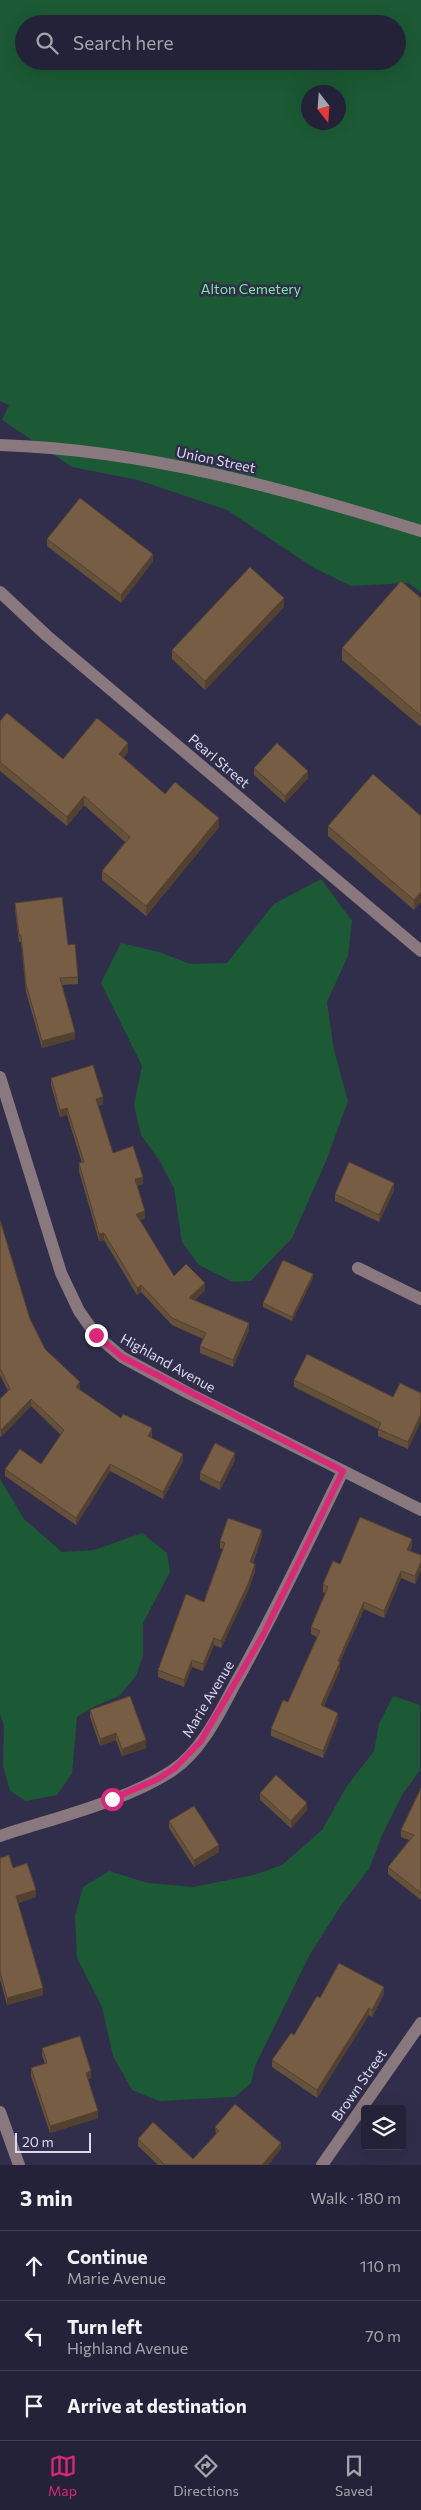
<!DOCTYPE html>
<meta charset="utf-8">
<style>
body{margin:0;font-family:Commissioner,sans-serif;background:#2c2a40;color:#f1f3f6}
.controls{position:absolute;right:15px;bottom:15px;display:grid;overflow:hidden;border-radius:5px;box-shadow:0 5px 20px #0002}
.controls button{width:45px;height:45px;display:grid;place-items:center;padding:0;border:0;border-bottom:1px solid #413f53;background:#242238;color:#f1f3f6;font:25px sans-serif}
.compass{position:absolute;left:301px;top:85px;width:45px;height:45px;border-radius:50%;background:#242238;box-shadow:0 5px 20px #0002;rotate:163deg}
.scale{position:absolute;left:15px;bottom:12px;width:76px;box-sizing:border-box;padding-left:5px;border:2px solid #dbdaed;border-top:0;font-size:14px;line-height:18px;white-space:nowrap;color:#dbdaed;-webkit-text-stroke:4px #302e4a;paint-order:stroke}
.stop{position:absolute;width:15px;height:15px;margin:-11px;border:4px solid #db2777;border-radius:50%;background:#fff}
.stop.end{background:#db2777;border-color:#fff;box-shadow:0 1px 5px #0008}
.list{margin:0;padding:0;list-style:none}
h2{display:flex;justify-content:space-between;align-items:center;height:65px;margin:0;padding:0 20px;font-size:21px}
h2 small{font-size:16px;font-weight:400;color:#a3a4ae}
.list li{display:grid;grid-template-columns:32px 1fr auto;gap:15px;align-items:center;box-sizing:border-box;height:70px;padding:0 20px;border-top:1px solid #413f53}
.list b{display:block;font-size:19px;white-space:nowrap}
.list p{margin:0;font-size:16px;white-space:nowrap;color:#a3a4ae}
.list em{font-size:16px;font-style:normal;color:#a3a4ae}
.icon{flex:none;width:28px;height:28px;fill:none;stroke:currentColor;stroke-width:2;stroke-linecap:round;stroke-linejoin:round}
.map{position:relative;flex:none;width:421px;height:2165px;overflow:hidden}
.search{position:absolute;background:#242238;box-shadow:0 5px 20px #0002;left:15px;right:15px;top:15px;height:55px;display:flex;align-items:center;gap:12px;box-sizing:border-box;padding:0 18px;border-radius:28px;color:#a3a4ae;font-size:19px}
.sheet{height:275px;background:#242238}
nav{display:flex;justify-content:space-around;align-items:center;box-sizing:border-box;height:70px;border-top:1px solid #413f53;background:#242238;font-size:14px;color:#a3a4ae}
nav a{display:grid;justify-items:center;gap:2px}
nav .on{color:#db2777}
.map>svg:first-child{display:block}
.green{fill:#1b5a34;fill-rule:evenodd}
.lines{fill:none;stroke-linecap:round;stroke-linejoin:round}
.minor{stroke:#89787d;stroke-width:12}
.wall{fill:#65503a}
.shaded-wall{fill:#534130}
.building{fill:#765d44;stroke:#534130}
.route{stroke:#db2777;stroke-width:6}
.labels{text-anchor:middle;stroke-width:5;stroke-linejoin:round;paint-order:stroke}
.park-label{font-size:14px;fill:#77ed9f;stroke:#302e4a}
.street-label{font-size:14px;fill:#dbdaed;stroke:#302e4a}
</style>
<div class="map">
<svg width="421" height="2165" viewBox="0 0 421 2165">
<rect width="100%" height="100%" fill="#302e4a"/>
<g class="green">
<path d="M0 0H421V592L408 583 351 586 314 568 227 510 138 480 72 467 2 420 9 405 0 401ZM24 24H397V61H24ZM308 92H338V122H308Z"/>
<polygon points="321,879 352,921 348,956 327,1002 334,1050 348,1101 326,1161 292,1238 251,1281 233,1282 199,1265 182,1242 174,1188 159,1160 141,1135 134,1105 142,1066 101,983 121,943 159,952 190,964 227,963 274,904"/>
<polygon points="0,1479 24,1519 62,1552 94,1550 142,1533 167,1553 170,1572 143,1623 143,1656 136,1676 119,1696 93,1707 77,1717 72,1774 57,1795 26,1801 10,1791 3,1766 4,1725 0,1714"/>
<polygon points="393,1696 420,1705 420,1770 402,1795 382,1835 369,1869 342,1904 309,1956 255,2066 251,2083 235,2097 159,2101 132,2090 113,2056 102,2007 77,1958 75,1916 83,1887 109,1871 148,1883 193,1887 254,1875 282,1865 322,1830 347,1786 374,1751 379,1724"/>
</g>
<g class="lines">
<g class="minor">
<path d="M0 445C147 450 282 488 421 531"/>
<polyline points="0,592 46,635 421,951"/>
<polyline points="0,1077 61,1273 79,1311 96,1335 122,1357 188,1393 421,1510"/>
<polyline points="358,1268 421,1299"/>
<path d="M0 1836C54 1818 127 1801 173 1770 202 1750 219 1714 235 1684 274 1615 308 1542 343 1471"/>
<polyline points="0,2112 19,2165"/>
<polyline points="322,2165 421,2023"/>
</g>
</g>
<g class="wall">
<polygon points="47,539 153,561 121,603 47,546"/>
<polygon points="421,598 421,727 342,660 342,648"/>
<polygon points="284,607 205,690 172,659 172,650"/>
<polygon points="0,721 63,759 128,752 123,758 165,794 219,827 146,916 102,880 102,871 125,842 84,805 67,826 0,771"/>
<polygon points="254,768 308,778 285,803 254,775"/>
<polygon points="421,816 421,902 414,910 328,836 328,826"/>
<polygon points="15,903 68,945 78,977 78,984 62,985 75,1039 42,1048 26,992 21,942 19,942 15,910"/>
<polygon points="51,1078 103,1104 98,1106 113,1153 143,1184 137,1186 145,1218 140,1220 174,1276 205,1290 195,1300 249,1330 233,1367 200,1353 200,1346 203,1339 172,1325 141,1292 137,1295 104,1240 99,1241 79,1171 79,1163 82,1163 67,1115 60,1117 51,1085"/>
<polygon points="394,1190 379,1222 335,1201 335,1194"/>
<polygon points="0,1220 30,1319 45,1349 80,1389 80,1390 121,1418 152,1435 151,1438 183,1461 163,1499 110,1471 76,1525 5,1476 5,1469 41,1464 61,1435 31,1406 1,1437 0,1436 0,1399 8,1391 0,1375"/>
<polygon points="313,1278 292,1321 263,1307 263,1303"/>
<polygon points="294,1380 393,1397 421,1393 421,1421 408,1449 378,1436 378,1429 294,1387"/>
<polygon points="235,1460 220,1490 200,1480 200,1473"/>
<polygon points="262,1537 253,1563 255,1571 248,1591 221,1648 214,1645 203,1671 192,1667 184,1687 158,1677 158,1670 204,1602 223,1550 220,1548 220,1541"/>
<polygon points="412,1546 410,1551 421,1555 421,1569 415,1584 401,1578 384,1618 364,1609 340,1662 340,1669 324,1706 338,1720 323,1758 271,1736 271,1729 288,1702 317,1637 311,1634 311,1627 325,1593 323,1592 323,1584 340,1564"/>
<polygon points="90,1710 146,1748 122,1756 116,1740 100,1746 90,1717"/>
<polygon points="421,1788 421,1900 388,1874 388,1867 409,1840 401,1837 401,1830"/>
<polygon points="260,1793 307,1810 291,1828 260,1800"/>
<polygon points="169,1821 219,1852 194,1867 169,1828"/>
<polygon points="0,1858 13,1868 36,1897 18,1903 43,1995 7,2005 0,1979"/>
<polygon points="384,1994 372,2017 369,2015 317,2098 272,2067 272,2060 294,2035 320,1998"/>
<polygon points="42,2048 91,2078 88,2079 98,2118 50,2133 31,2076 31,2068 45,2064 42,2055"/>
<polygon points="215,2127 281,2149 268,2165 158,2165 138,2146 138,2139 193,2159 216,2134"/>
</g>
<g class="shaded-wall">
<polygon points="153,554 153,561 121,603 121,595"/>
<polygon points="284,598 284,607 205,690 205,681"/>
<polygon points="128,743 128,752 119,763 119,754"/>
<polygon points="308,771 308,778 285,803 285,796"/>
<polygon points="84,796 84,805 67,826 67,817"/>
<polygon points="219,818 219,827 146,916 146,906"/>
<polygon points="421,892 421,902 414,910 414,900"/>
<polygon points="75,1032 75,1039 42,1048 42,1041"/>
<polygon points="103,1097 103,1104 96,1106 96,1099"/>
<polygon points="67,1108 67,1115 60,1117 60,1110"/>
<polygon points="143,1177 143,1184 135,1186 135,1179"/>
<polygon points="394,1183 394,1190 379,1222 379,1215"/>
<polygon points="145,1211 145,1218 136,1221 136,1214"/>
<polygon points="104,1233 104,1240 99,1241 99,1234"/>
<polygon points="313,1274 313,1278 292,1321 292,1317"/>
<polygon points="205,1283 205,1290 189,1305 189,1298"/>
<polygon points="141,1285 141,1292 137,1295 137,1288"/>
<polygon points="249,1323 249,1330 233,1367 233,1360"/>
<polygon points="80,1382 80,1389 76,1394 76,1387"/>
<polygon points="31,1399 31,1406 1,1437 1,1430"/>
<polygon points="421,1414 421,1421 408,1449 408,1442"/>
<polygon points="152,1428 152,1435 148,1443 148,1436"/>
<polygon points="235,1453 235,1460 220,1490 220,1483"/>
<polygon points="183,1454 183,1461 163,1499 163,1492"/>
<polygon points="110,1464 110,1471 76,1525 76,1518"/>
<polygon points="262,1530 262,1537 250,1569 250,1562"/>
<polygon points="412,1539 412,1546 407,1557 407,1550"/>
<polygon points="421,1562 421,1569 415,1584 415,1576"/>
<polygon points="255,1564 255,1571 248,1591 221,1648 221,1641"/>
<polygon points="401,1571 401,1578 384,1618 384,1611"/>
<polygon points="364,1602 364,1609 340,1662 340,1669 321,1712 321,1705 338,1661"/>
<polygon points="214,1638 214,1645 203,1671 203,1664"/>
<polygon points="192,1660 192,1667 184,1687 184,1680"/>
<polygon points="338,1713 338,1720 323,1758 323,1751"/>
<polygon points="116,1733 116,1740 100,1746 100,1739"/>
<polygon points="146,1740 146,1748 122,1756 122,1749"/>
<polygon points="307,1803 307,1810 291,1828 291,1821"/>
<polygon points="219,1845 219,1852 194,1867 194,1860"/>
<polygon points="36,1890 36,1897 16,1903 16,1896"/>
<polygon points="384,1987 384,1994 372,2017 372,2010"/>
<polygon points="43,1988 43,1995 7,2005 7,1998"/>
<polygon points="369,2008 369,2015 317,2098 317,2090"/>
<polygon points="91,2071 91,2078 86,2080 86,2073"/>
<polygon points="98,2111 98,2118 50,2133 50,2126"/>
<polygon points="281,2143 281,2149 268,2165 262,2165"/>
</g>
<g class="building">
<polygon points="80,498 153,554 121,595 47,539"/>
<polygon points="250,567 284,598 205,681 172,650"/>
<polygon points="401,581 421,598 421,716 342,648"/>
<polygon points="7,713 63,759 97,718 128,743 119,754 165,794 175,782 219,818 146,906 102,871 130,837 84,796 67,817 0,762 0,721"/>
<polygon points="277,743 308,771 285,796 254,768"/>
<polygon points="373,774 421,816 421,892 414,900 328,826"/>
<polygon points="62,897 68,945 75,944 78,977 60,978 75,1032 42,1041 26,984 21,935 19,935 15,903"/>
<polygon points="93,1065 103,1097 96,1099 113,1153 133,1146 143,1177 135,1179 145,1211 136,1214 174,1276 186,1264 205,1283 189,1298 249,1323 233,1360 200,1346 206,1333 172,1318 141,1285 137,1288 104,1233 99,1234 79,1163 84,1162 67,1108 60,1110 51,1078"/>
<polygon points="349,1162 394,1183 379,1215 335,1194"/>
<polygon points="0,1220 30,1319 45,1349 80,1382 76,1387 121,1418 123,1414 152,1428 148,1436 183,1454 163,1492 110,1464 76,1518 5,1469 20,1449 41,1464 64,1430 31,1399 1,1430 0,1429 0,1399 10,1389 0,1368"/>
<polygon points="283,1260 313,1274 292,1317 263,1303"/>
<polygon points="307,1354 393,1397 400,1383 421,1393 421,1414 408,1442 378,1429 381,1423 294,1380"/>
<polygon points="215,1443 235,1453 220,1483 200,1473"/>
<polygon points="360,1517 412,1539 407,1550 421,1555 421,1562 415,1576 401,1571 384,1611 364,1602 338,1661 340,1662 321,1705 338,1713 323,1751 271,1729 283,1700 288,1702 320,1631 311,1627 328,1587 323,1584 333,1561 340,1564"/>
<polygon points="228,1518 262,1530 250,1562 255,1564 248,1584 221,1641 214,1638 203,1664 192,1660 184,1680 158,1670 186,1594 204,1602 225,1543 220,1541"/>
<polygon points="130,1696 146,1740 122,1749 116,1733 100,1739 90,1710"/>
<polygon points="276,1775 307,1803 291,1821 260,1793"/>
<polygon points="421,1788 421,1893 388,1867 414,1835 401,1830"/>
<polygon points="194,1806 219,1845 194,1860 169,1821"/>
<polygon points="9,1855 13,1868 27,1863 36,1890 16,1896 43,1988 7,1998 0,1971 0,1858"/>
<polygon points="339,1963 384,1987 372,2010 369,2008 317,2090 272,2060 291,2033 294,2035 317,1996 320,1998"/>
<polygon points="80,2036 91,2071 86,2073 98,2111 50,2126 31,2068 47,2063 42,2048"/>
<polygon points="235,2104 281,2143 262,2165 165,2165 138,2139 153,2122 193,2159 219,2131 215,2127"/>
</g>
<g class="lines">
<polyline class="route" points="96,1335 122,1357 343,1471 263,1635 201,1741 175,1768 158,1779 112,1799"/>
</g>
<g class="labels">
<g class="park-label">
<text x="251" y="294">Alton Cemetery</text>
</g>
<g class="street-label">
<text transform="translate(216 460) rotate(12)" y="5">Union Street</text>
<text transform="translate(219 761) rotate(40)" y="5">Pearl Street</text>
<text transform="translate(168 1363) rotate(29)" y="5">Highland Avenue</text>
<text transform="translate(208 1699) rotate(-59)" y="5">Marie Avenue</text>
<text transform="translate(359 2085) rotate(-55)" y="5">Brown Street</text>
</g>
</g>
</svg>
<div class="controls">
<button><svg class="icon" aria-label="layers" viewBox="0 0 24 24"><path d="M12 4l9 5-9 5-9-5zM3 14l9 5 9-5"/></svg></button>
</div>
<svg class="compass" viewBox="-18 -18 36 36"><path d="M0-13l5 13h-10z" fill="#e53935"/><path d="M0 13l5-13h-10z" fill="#a3a4ae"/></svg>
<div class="scale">20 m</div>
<div class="stop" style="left:112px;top:1799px"></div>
<div class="stop end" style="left:96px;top:1335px"></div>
<div class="search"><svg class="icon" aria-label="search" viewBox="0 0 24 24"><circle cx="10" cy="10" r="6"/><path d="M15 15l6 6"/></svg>Search here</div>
</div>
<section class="sheet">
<h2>3 min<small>Walk · 180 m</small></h2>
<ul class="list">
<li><svg class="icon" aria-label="ahead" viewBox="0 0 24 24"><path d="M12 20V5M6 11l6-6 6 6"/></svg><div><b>Continue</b><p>Marie Avenue</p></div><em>110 m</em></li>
<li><svg class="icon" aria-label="left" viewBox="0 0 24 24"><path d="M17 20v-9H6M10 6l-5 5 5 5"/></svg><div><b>Turn left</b><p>Highland Avenue</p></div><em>70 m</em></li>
<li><svg class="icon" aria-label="arrive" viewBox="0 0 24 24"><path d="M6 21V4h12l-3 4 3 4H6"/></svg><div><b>Arrive at destination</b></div></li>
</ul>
</section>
<nav>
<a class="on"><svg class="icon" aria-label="map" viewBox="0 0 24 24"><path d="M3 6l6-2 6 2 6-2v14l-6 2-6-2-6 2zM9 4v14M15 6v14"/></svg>Map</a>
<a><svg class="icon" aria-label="directions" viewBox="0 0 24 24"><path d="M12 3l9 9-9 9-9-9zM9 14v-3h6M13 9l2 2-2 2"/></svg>Directions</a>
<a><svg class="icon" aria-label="saved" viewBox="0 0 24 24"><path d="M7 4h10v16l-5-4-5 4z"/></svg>Saved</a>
</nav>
